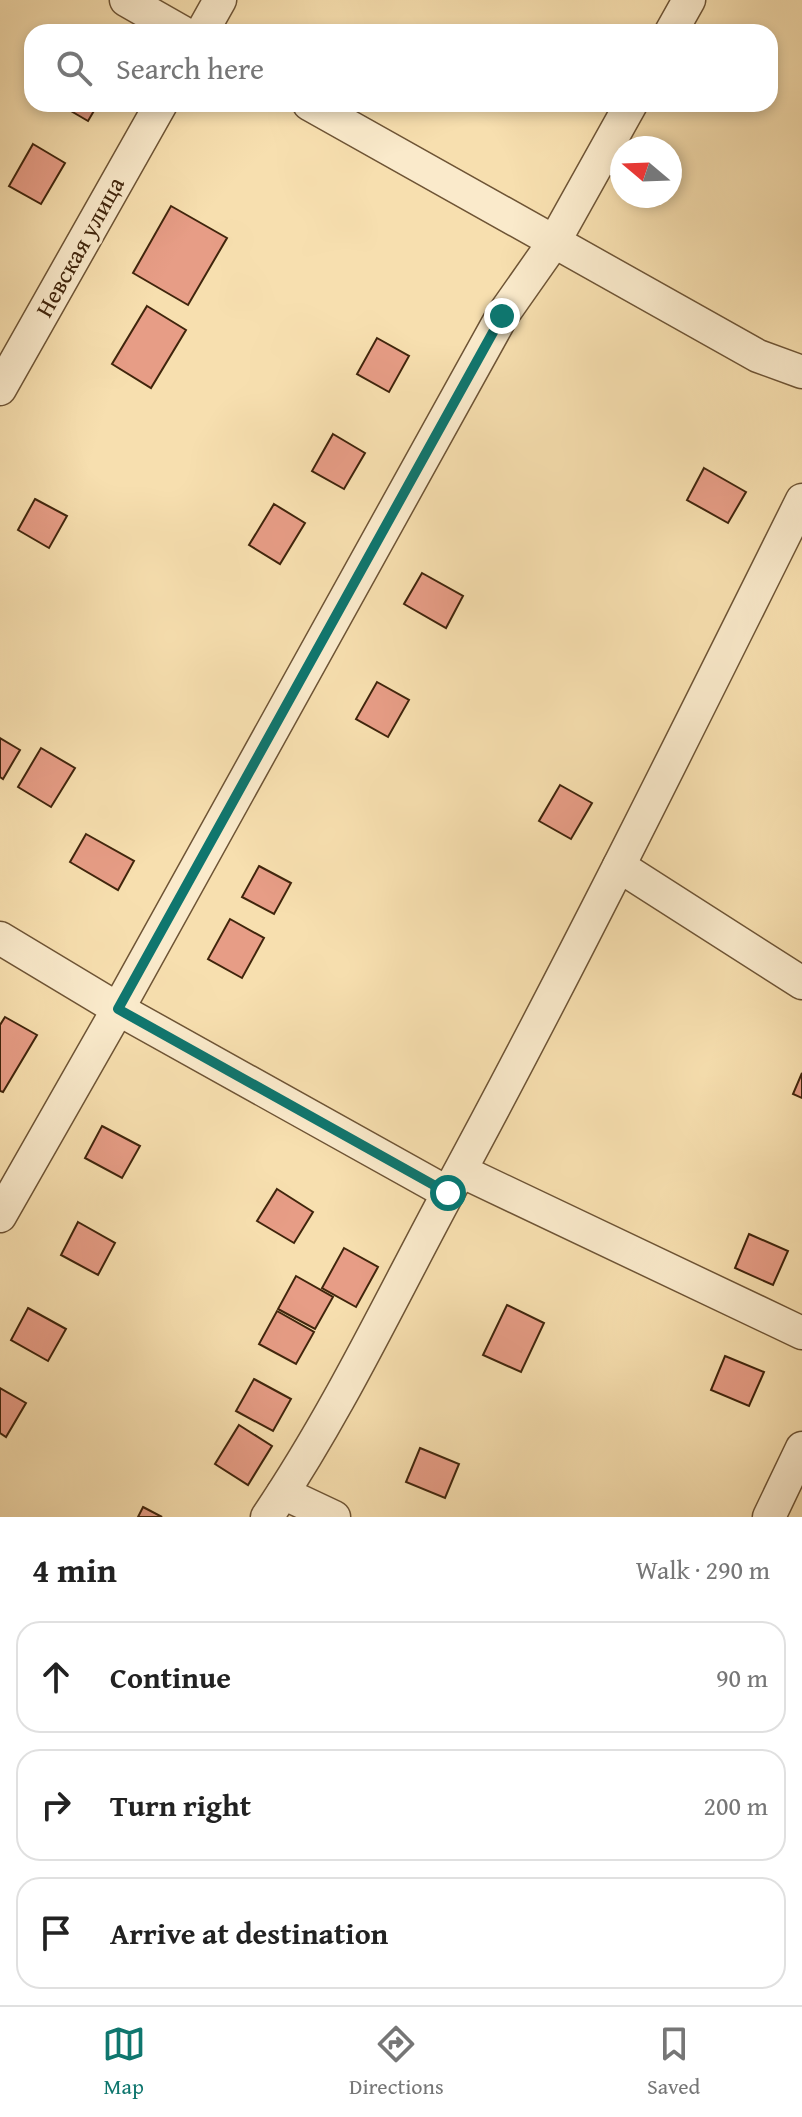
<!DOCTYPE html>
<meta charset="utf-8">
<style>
body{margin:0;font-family:"Gentium Book Plus",serif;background:#f2f2f2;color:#222}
.compass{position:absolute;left:610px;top:136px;width:72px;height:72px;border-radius:50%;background:#fff;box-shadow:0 4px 12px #0003;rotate:289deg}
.stop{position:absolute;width:24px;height:24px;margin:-18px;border:6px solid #0f766e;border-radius:50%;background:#fff}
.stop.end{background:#0f766e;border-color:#fff;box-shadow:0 2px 8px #0008}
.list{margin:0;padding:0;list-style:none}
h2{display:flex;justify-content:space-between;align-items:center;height:104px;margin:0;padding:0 32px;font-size:34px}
h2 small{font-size:26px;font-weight:400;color:#767676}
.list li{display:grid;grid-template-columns:52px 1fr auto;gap:24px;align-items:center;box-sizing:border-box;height:112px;margin:0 16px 16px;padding:0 16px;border:2px solid #e0e0e0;border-radius:24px}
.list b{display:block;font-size:30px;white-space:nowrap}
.list em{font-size:26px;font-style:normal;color:#767676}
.icon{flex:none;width:44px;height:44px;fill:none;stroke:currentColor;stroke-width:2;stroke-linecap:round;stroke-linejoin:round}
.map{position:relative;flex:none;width:802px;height:1517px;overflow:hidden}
.search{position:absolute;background:#fff;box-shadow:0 4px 12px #0003;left:24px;right:24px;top:24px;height:88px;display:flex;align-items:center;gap:20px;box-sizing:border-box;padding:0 28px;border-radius:24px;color:#767676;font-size:30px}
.sheet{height:488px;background:#fff}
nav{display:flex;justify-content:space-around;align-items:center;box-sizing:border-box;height:112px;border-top:2px solid #e0e0e0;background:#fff;font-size:22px;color:#767676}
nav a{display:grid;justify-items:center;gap:4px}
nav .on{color:#0f766e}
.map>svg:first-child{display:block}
.building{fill:#e79d86;stroke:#40250c;stroke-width:2}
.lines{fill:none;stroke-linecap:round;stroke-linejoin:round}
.street-casing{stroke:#6e5435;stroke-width:35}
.street{stroke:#faeacb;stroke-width:32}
.route{stroke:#0f766e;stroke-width:10}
.labels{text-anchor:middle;stroke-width:6;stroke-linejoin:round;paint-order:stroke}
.street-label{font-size:24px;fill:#40250c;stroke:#faeacb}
</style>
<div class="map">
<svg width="802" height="1517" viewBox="0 0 802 1517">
<rect width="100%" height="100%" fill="#f7dfaf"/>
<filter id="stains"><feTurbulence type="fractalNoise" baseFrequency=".0025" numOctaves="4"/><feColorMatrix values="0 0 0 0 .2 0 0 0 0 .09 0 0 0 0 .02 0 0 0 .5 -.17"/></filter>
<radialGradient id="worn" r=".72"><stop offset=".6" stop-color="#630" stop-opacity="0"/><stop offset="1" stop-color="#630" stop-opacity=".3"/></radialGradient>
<g class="building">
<polygon points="59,104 98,104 88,121"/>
<polygon points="33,144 65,163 41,204 9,186"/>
<polygon points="171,206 227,238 188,305 133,273"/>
<polygon points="147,306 186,330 151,388 112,364"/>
<polygon points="377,338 409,356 389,392 357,374"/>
<polygon points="333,434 365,453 344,489 312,471"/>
<polygon points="704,468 746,492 728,523 687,500"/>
<polygon points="35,499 67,516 49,548 18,530"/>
<polygon points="274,504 305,523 280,564 249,545"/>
<polygon points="422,573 463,596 446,628 404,604"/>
<polygon points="377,682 409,700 388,737 356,719"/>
<polygon points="0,738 20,750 3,779 0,777"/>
<polygon points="41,748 75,768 51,807 18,787"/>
<polygon points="560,785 592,803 571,839 539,821"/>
<polygon points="86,834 134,861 118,890 70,862"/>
<polygon points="259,866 291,883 274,914 242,897"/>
<polygon points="230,919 264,938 242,978 208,959"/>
<polygon points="5,1017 37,1035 3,1092 0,1091 0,1025"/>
<polygon points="802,1073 802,1098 793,1094"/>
<polygon points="102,1126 140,1146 122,1178 85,1158"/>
<polygon points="277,1189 313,1212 294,1243 257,1221"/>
<polygon points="78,1222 115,1243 98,1275 61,1255"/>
<polygon points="749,1234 788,1251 773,1285 735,1268"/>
<polygon points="344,1248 378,1267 356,1307 322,1288"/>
<polygon points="296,1276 333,1297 315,1329 278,1309"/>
<polygon points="507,1305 544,1323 521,1372 483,1355"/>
<polygon points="28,1308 66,1329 48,1361 11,1340"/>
<polygon points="277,1311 314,1332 296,1364 259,1344"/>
<polygon points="725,1356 764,1372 749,1406 711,1390"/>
<polygon points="254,1379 291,1399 273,1431 236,1411"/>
<polygon points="0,1388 26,1403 6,1437 0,1433"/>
<polygon points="239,1425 272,1446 248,1485 215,1464"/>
<polygon points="420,1448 459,1464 445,1498 406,1482"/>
<polygon points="143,1507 162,1517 138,1517"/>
</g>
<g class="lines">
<defs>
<g id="street">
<polyline points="126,0 182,32"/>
<polyline points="202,32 220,0"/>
<polyline points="671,32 689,0"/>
<polyline points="309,104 758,356 802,372"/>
<polyline points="0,389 161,104"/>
<polyline points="619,866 802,983"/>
<polyline points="0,938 118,1009 448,1193"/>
<polyline points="461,1171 802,1333"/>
<polyline points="0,1216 118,1009 502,316 554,242 631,104"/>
<polyline points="283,1493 334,1517"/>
<path d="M267 1517C336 1415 389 1303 447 1195 571 966 686 733 802 500"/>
<polyline points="769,1517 802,1448"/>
</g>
</defs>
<use href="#street" class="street-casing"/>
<use href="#street" class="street"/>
</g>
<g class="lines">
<polyline class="route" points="448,1193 118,1009 502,316"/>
</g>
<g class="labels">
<g class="street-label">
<text transform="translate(80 247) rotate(-61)" y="8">Невская улица</text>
</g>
</g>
<rect width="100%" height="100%" filter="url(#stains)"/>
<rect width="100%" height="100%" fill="url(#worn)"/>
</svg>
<svg class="compass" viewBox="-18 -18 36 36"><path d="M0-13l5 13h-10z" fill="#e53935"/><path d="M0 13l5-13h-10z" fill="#767676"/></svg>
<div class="stop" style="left:448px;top:1193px"></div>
<div class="stop end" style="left:502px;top:316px"></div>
<div class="search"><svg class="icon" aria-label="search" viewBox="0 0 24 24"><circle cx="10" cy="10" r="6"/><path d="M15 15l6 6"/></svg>Search here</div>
</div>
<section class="sheet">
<h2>4 min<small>Walk · 290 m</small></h2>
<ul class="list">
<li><svg class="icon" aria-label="ahead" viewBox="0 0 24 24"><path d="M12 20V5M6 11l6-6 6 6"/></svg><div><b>Continue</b></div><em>90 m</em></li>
<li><svg class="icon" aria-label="right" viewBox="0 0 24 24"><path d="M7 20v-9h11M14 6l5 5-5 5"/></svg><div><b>Turn right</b></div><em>200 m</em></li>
<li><svg class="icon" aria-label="arrive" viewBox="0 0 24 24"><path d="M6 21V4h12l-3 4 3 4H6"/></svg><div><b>Arrive at destination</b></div></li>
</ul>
</section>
<nav>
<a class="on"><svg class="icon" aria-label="map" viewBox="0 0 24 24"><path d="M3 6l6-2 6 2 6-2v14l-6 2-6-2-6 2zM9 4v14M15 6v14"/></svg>Map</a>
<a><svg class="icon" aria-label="directions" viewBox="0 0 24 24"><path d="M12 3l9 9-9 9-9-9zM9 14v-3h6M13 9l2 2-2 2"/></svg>Directions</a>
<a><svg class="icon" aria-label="saved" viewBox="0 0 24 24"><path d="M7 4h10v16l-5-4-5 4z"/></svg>Saved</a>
</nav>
